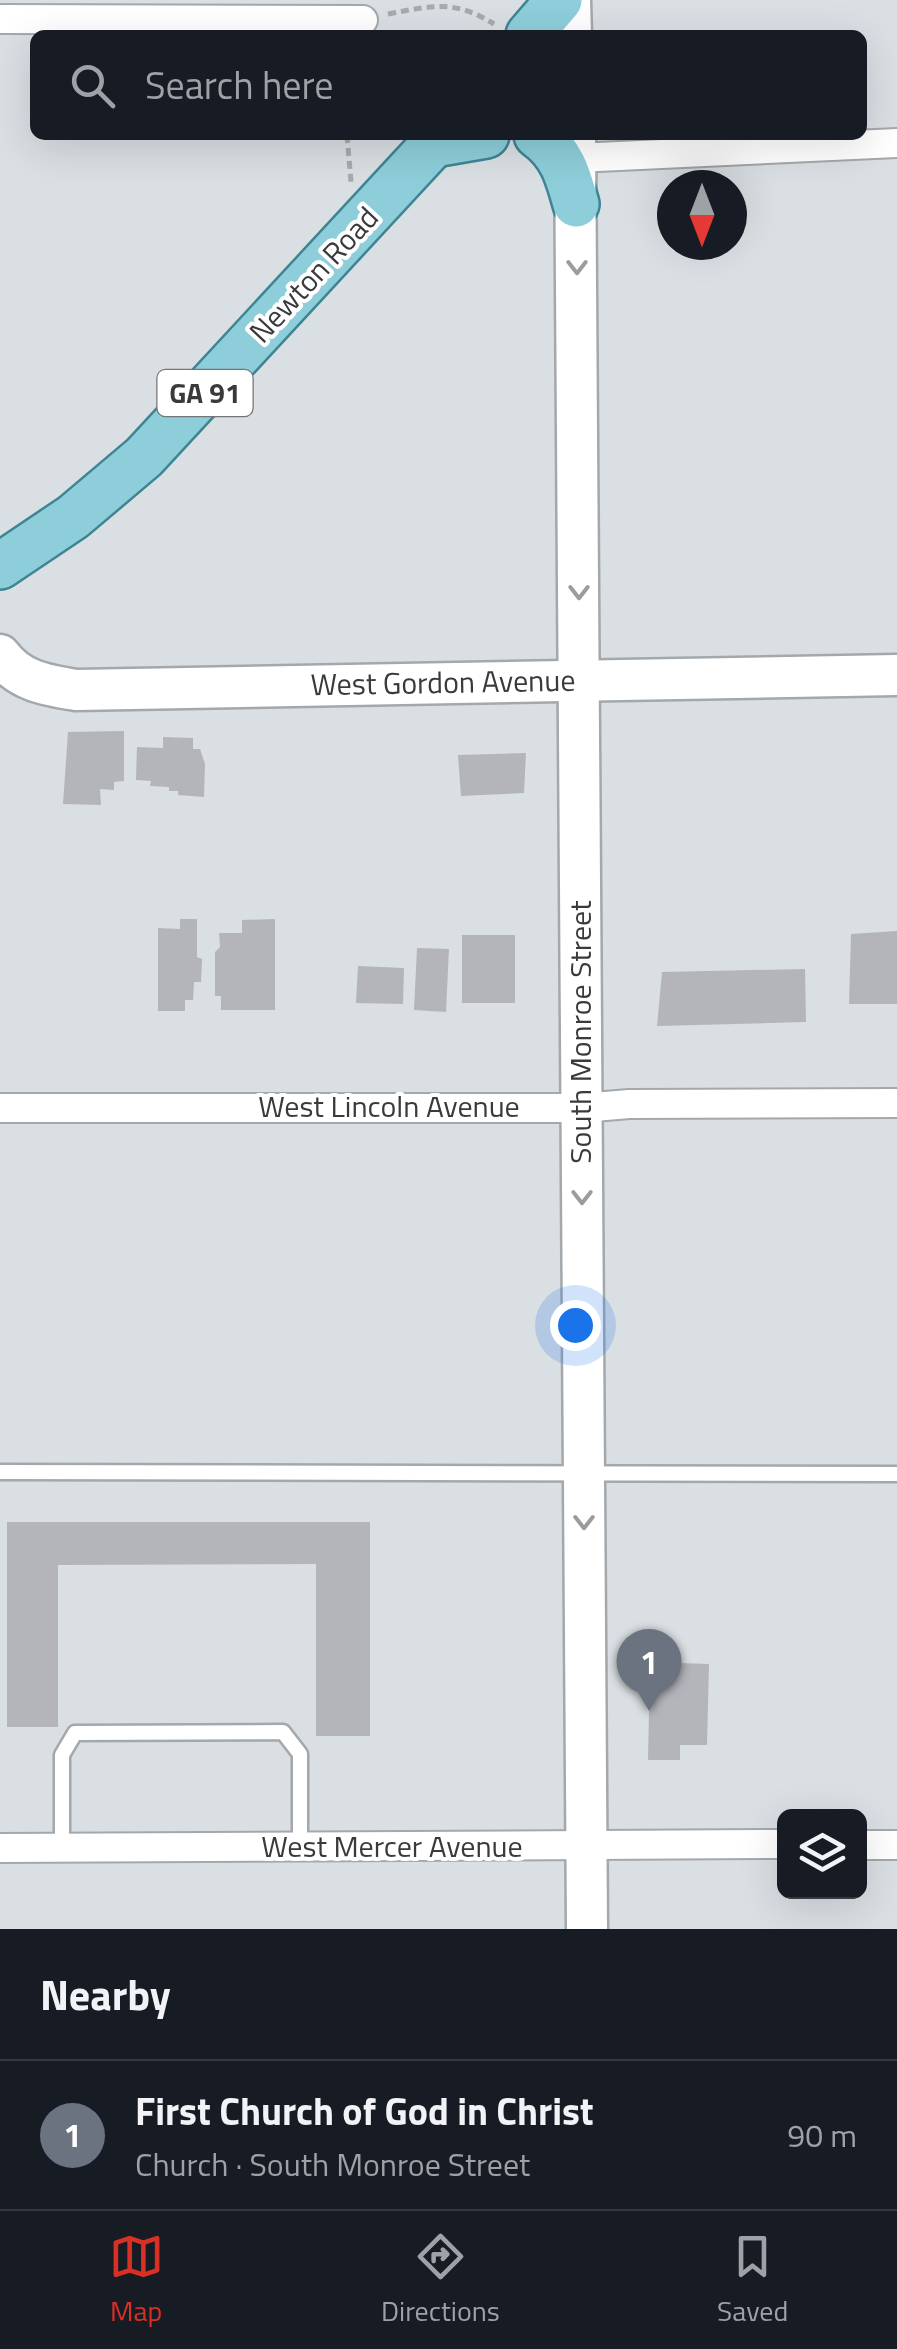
<!DOCTYPE html>
<meta charset="utf-8">
<style>
body{margin:0;font-family:"Titillium Web",sans-serif;background:#242831;color:#f1f3f6}
.controls{position:absolute;right:30px;bottom:30px;display:grid;overflow:hidden;border-radius:15px;box-shadow:0 10px 40px #0002}
.controls button{width:90px;height:90px;display:grid;place-items:center;padding:0;border:0;border-bottom:2px solid #363941;background:#171b24;color:#f1f3f6;font:50px sans-serif}
.compass{position:absolute;left:657px;top:170px;width:90px;height:90px;border-radius:50%;background:#171b24;box-shadow:0 10px 40px #0002;rotate:180deg}
.you{position:absolute;left:575px;top:1325px;width:35px;height:35px;margin:-25px;border:8px solid #fff;border-radius:50%;background:#1a73e8;box-shadow:0 0 0 15px #1a73e833}
.badge{display:grid;place-items:center;width:65px;height:65px;border-radius:50%;background:#d93025;color:#fff;font-size:32px;font-weight:700}
.pin{position:absolute;translate:-50% -82px;filter:drop-shadow(0 2px 5px #0008)}
.pin::after{content:'';position:absolute;top:52px;width:35px;height:30px;background:inherit;clip-path:polygon(0 0,100% 0,50% 100%)}
.list{margin:0;padding:0;list-style:none}
h2{display:flex;justify-content:space-between;align-items:center;height:130px;margin:0;padding:0 40px;font-size:42px}
h2 small{font-size:32px;font-weight:400;color:#9ea1a6}
.list li{display:grid;grid-template-columns:65px 1fr auto;gap:30px;align-items:center;box-sizing:border-box;height:150px;padding:0 40px;border-top:2px solid #363941}
.list b{display:block;font-size:38px;white-space:nowrap}
.list p{margin:0;font-size:32px;white-space:nowrap;color:#9ea1a6}
.list em{font-size:32px;font-style:normal;color:#9ea1a6}
.icon{flex:none;width:55px;height:55px;fill:none;stroke:currentColor;stroke-width:2;stroke-linecap:round;stroke-linejoin:round}
.map{position:relative;flex:none;width:897px;height:1929px;overflow:hidden}
.search{position:absolute;background:#171b24;box-shadow:0 10px 40px #0002;left:30px;right:30px;top:30px;height:110px;display:flex;align-items:center;gap:25px;box-sizing:border-box;padding:0 35px;border-radius:15px;color:#9ea1a6;font-size:38px}
.sheet{height:280px;background:#171b24}
nav{display:flex;justify-content:space-around;align-items:center;box-sizing:border-box;height:140px;border-top:2px solid #363941;background:#171b24;font-size:28px;color:#9ea1a6}
nav a{display:grid;justify-items:center;gap:5px}
nav .on{color:#d93025}
.map>svg:first-child{display:block}
.building{fill:#b4b5bb}
.lines{fill:none;stroke-linecap:round;stroke-linejoin:round}
.lane-casing{stroke:#a3a8ac;stroke-width:19}
.street-casing{stroke:#a3a8ac;stroke-width:32}
.secondary-casing{stroke:#a3a8ac;stroke-width:45}
.primary-casing{stroke:#3e8593;stroke-width:50}
.path{stroke:#a7abae;stroke-width:5;stroke-dasharray:8 5;stroke-linecap:butt}
.lane{stroke:#fff;stroke-width:14}
.street{stroke:#fff;stroke-width:28}
.secondary{stroke:#fff;stroke-width:40}
.primary{stroke:#8dceda;stroke-width:45}
.oneway{stroke:#9c9c9e}
.labels{text-anchor:middle;stroke-width:8;stroke-linejoin:round;paint-order:stroke}
.shield{fill:#fff;stroke:#747576;stroke-width:2.5}
.shield-label{font-size:28px;font-weight:bold;fill:#383a3c}
.street-label{font-size:30px;fill:#383a3c;stroke:#fff}
</style>
<div class="map">
<svg width="897" height="1929" viewBox="0 0 897 1929">
<rect width="100%" height="100%" fill="#dadfe3"/>
<g class="building">
<polygon points="124,731 124,781 114,782 114,790 100,789 101,805 63,804 68,732"/>
<polygon points="163,737 193,738 193,749 200,749 205,764 204,797 178,795 178,791 169,791 169,787 150,786 151,781 136,780 137,747 163,748"/>
<polygon points="526,753 524,793 461,796 458,755"/>
<polygon points="180,919 197,919 197,957 202,959 201,982 194,982 193,1000 185,1000 185,1011 158,1011 158,928 180,929"/>
<polygon points="275,919 275,1010 221,1010 221,996 215,996 215,952 220,947 219,933 242,933 242,920"/>
<polygon points="897,931 897,1004 849,1004 851,934"/>
<rect x="462" y="935" width="53" height="68"/>
<polygon points="417,948 449,949 446,1012 414,1010"/>
<polygon points="358,966 404,968 403,1004 356,1003"/>
<polygon points="805,969 806,1022 657,1026 662,972"/>
<polygon points="7,1522 370,1522 370,1736 316,1736 316,1564 58,1565 58,1727 7,1727"/>
<polygon points="650,1662 709,1664 707,1745 680,1745 680,1760 648,1760"/>
</g>
<g class="lines">
<defs>
<g id="lane">
<polyline points="0,1472 897,1474"/>
<polyline points="62,1848 62,1755 75,1733 283,1732 300,1754 300,1848"/>
</g>
<g id="street">
<polyline points="0,19 363,20"/>
<polyline points="576,158 897,143"/>
<polyline points="0,1108 582,1108 629,1104 897,1103"/>
<polyline points="860,1845 897,1845"/>
<polyline points="0,1848 784,1844"/>
</g>
<g id="secondary">
<polyline points="570,0 571,35"/>
<polyline points="575,135 587,1929"/>
<path d="M0 655C19 681 45 685 76 690L897 675"/>
</g>
<g id="primary">
<polyline points="529,35 559,0"/>
<path d="M537 135C562 153 568 175 576 204"/>
<polyline points="434,144 486,135"/>
<polyline points="0,566 73,517 144,457 442,135"/>
</g>
</defs>
<use href="#lane" class="lane-casing"/>
<use href="#street" class="street-casing"/>
<use href="#secondary" class="secondary-casing"/>
<use href="#primary" class="primary-casing"/>
<g class="path">
<path d="M388 14C435 5 455 0 494 24"/>
<polyline points="347,135 351,182"/>
</g>
<use href="#lane" class="lane"/>
<use href="#street" class="street"/>
<use href="#secondary" class="secondary"/>
<use href="#primary" class="primary"/>
</g>
<defs><path id="oneway-chevron" d="M-2-3.5L2.5 0L-2 3.5" fill="none" stroke-width="1.6" stroke-linecap="round" stroke-linejoin="round" transform="scale(2.5)"/></defs>
<g class="oneway">
<use href="#oneway-chevron" transform="translate(577 267) rotate(90)"/>
<use href="#oneway-chevron" transform="translate(579 592) rotate(90)"/>
<use href="#oneway-chevron" transform="translate(582 1197) rotate(90)"/>
<use href="#oneway-chevron" transform="translate(584 1522) rotate(90)"/>
</g>
<g class="labels">
<rect class="shield" x="157.5" y="370" width="95" height="46" rx="8"/>
<g class="shield-label">
<text x="205" y="403">GA 91</text>
</g>
<g class="street-label">
<text transform="translate(314 275) rotate(-47)" y="10">Newton Road</text>
<text transform="translate(443 683) rotate(-1)" y="10">West Gordon Avenue</text>
<text transform="translate(581 1032) rotate(-90)" y="10">South Monroe Street</text>
<text x="389" y="1117">West Lincoln Avenue</text>
<text x="392" y="1857">West Mercer Avenue</text>
</g>
</g>
</svg>
<div class="controls">
<button><svg class="icon" aria-label="layers" viewBox="0 0 24 24"><path d="M12 4l9 5-9 5-9-5zM3 14l9 5 9-5"/></svg></button>
</div>
<svg class="compass" viewBox="-18 -18 36 36"><path d="M0-13l5 13h-10z" fill="#e53935"/><path d="M0 13l5-13h-10z" fill="#9ea1a6"/></svg>
<div class="you"></div>
<div class="pin badge" style="left:649px;top:1711px;background:#6b7280">1</div>
<div class="search"><svg class="icon" aria-label="search" viewBox="0 0 24 24"><circle cx="10" cy="10" r="6"/><path d="M15 15l6 6"/></svg>Search here</div>
</div>
<section class="sheet">
<h2>Nearby<small></small></h2>
<ul class="list">
<li><span class="badge" style="background:#6b7280">1</span><div><b>First Church of God in Christ</b><p>Church · South Monroe Street</p></div><em>90 m</em></li>
</ul>
</section>
<nav>
<a class="on"><svg class="icon" aria-label="map" viewBox="0 0 24 24"><path d="M3 6l6-2 6 2 6-2v14l-6 2-6-2-6 2zM9 4v14M15 6v14"/></svg>Map</a>
<a><svg class="icon" aria-label="directions" viewBox="0 0 24 24"><path d="M12 3l9 9-9 9-9-9zM9 14v-3h6M13 9l2 2-2 2"/></svg>Directions</a>
<a><svg class="icon" aria-label="saved" viewBox="0 0 24 24"><path d="M7 4h10v16l-5-4-5 4z"/></svg>Saved</a>
</nav>
